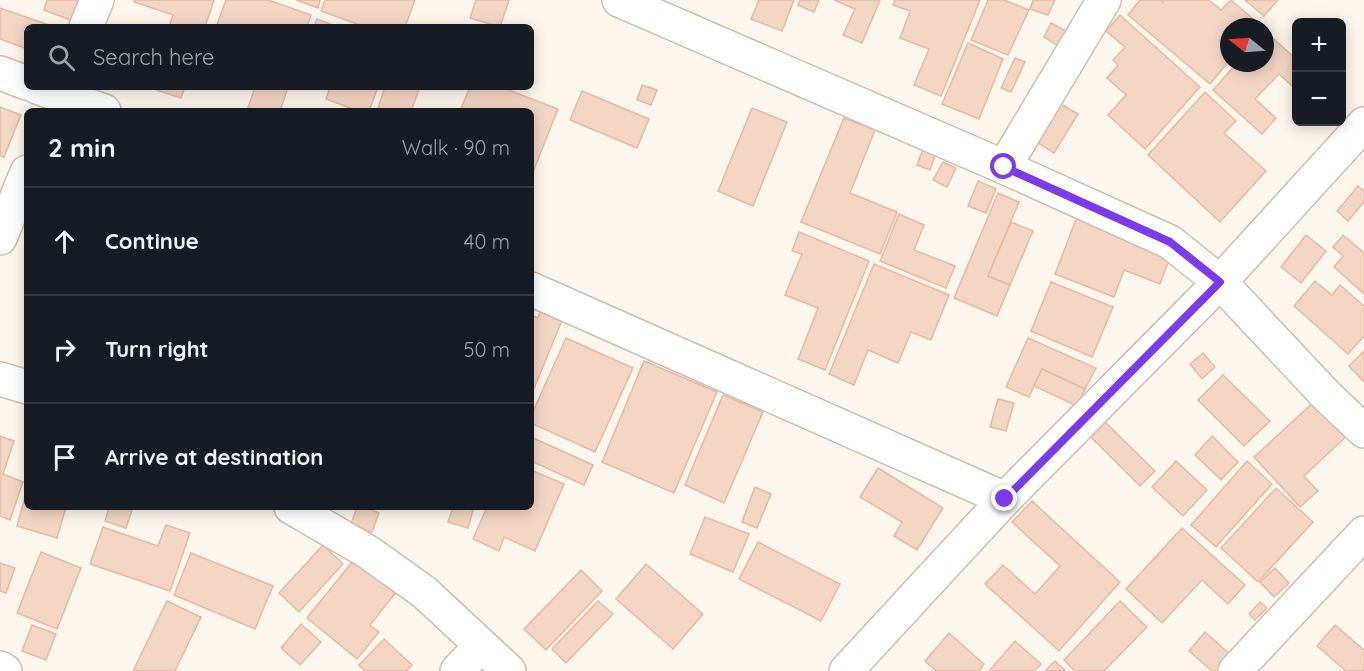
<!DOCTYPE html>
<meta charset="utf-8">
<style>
body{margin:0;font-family:Quicksand,sans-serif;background:#20242c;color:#f1f3f6}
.controls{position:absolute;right:18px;top:18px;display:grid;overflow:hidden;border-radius:9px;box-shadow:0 3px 15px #0003}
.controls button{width:54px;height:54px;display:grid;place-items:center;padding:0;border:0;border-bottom:2px solid #363941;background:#171b24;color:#f1f3f6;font:30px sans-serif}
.compass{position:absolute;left:1220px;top:18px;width:54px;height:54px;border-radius:50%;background:#171b24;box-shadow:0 3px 15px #0003;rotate:287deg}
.stop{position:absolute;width:18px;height:18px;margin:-14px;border:4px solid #7c3aed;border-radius:50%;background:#fff}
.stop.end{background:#7c3aed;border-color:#fff;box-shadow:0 2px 6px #0008}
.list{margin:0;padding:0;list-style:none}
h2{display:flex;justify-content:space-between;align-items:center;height:78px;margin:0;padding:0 24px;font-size:26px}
h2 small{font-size:20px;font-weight:400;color:#9ea1a6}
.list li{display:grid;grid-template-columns:39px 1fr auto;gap:18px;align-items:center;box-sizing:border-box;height:108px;padding:0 24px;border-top:2px solid #363941}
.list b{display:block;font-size:22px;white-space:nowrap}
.list em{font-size:20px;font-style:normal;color:#9ea1a6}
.icon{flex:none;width:33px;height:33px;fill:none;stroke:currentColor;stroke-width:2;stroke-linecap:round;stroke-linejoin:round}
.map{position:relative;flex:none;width:1364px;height:671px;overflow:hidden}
.search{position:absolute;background:#171b24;box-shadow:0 3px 15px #0003;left:24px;top:24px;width:510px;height:66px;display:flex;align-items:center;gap:15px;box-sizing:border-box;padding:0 21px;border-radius:9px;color:#9ea1a6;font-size:22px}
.panel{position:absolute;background:#171b24;box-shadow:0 3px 15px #0003;left:24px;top:108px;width:510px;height:402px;border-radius:9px}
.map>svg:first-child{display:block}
.building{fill:#f3d5c3;stroke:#e6bba3;stroke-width:1.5}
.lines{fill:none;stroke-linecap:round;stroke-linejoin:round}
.minor-casing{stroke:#d1beb0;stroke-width:36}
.minor{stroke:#fff;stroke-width:33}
.route{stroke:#7c3aed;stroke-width:8}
</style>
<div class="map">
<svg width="1364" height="671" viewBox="0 0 1364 671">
<rect width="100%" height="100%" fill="#fdf6ec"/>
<g class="building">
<polygon points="47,0 81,0 73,21 44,10"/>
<polygon points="134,0 214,0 205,27 169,27 173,15 134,2"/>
<polygon points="226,0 268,0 311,15 307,27 225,27 217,24"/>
<polygon points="296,0 320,0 318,8"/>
<polygon points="325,0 415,0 405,27 365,27 321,11"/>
<polygon points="476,0 509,0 500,27 470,18"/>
<polygon points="759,0 794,0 782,31 751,19"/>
<polygon points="800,0 819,0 814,12 798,5"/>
<polygon points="834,0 880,0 862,43 843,35 855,9"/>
<polygon points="895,0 980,0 941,96 914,85 929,49 900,38 910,11 893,5"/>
<polygon points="988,0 1004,0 1029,10 1008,55 971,40"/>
<polygon points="1033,0 1055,0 1048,15 1030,9"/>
<polygon points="1140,0 1161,0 1163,2 1164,0 1209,0 1221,10 1231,0 1260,25 1258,27 1229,27 1229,61 1210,84 1128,15"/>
<polygon points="1245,0 1278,0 1264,16"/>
<polygon points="0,8 55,27 27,27 27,49 0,39"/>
<polygon points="1120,15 1200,87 1145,149 1108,115 1126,95 1107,78 1118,65 1113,60 1125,47 1106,31"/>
<polygon points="317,19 338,27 314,27"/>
<polygon points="1051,23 1066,31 1058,46 1044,37"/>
<polygon points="1266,32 1296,59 1296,81 1292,86 1279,74 1255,99 1276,118 1262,134 1213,90 1237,63 1265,63"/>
<polygon points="968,43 1003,59 979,119 942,104"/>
<polygon points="1015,58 1025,62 1011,92 1001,88"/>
<polygon points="642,85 657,90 651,105 637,100"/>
<polygon points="157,87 185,87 181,98 156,90"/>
<polygon points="255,87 288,87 280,111 247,111"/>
<polygon points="330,87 378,87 369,111 358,111 326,99"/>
<polygon points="385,87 420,87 411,111 377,111"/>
<polygon points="470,87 501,87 558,109 531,177 531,111 460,111"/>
<polygon points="582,91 649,119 637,148 570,120"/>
<polygon points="1205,92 1236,121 1224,133 1266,171 1220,222 1148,155"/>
<polygon points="1059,103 1078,114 1054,153 1035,141"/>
<polygon points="0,107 21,115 4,157 0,156"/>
<polygon points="752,108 787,122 753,206 718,191"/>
<polygon points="844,118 875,130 850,193 897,212 880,254 801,222"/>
<polygon points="923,149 936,153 930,170 917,165"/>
<polygon points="943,162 956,168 947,187 933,180"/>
<polygon points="978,181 996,189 986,213 968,206"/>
<polygon points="1358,186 1364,191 1364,202 1348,221 1337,211"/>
<polygon points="998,193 1019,202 988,276 1010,285 997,316 954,298"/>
<polygon points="899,214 924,225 914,250 955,266 946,288 880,261"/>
<polygon points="1077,217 1171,254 1160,284 1124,270 1114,297 1055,274"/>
<polygon points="1011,222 1033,231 1010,285 988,276"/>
<polygon points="799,232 869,261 825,370 798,359 818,308 785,295 802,254 792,251"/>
<polygon points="1306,235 1326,251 1301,283 1281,267"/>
<polygon points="1343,235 1364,253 1364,294 1334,267 1343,256 1333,247"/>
<polygon points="874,264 949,295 931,340 911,332 898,363 868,350 854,385 829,374"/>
<polygon points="1315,281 1332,295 1340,285 1364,306 1364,336 1348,354 1294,306"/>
<polygon points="1051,282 1113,307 1092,357 1031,331"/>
<polygon points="541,309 563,318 531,396 531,315 538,318"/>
<polygon points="566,338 633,368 595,452 531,423 531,416"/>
<polygon points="1028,338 1096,368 1085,389 1042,369 1029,397 1006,387"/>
<polygon points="1364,351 1364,382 1349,366"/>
<polygon points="1203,353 1215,367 1202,379 1190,364"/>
<polygon points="644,361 717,392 674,493 602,462"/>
<polygon points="1042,369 1085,389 1077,406 1034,386"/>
<polygon points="1223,375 1270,421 1244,446 1198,400"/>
<polygon points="723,395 763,412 724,503 685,485"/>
<polygon points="998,399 1014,403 1006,431 990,427"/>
<polygon points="1317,399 1349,434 1304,476 1318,491 1300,507 1254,457"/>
<polygon points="1105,422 1155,471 1140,486 1091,437"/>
<polygon points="0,436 14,441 3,474 23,482 10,520 0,516"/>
<polygon points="1212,436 1238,462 1221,480 1195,455"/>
<polygon points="531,437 593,465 584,485 531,461"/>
<polygon points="1176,461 1207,490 1183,516 1152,487"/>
<polygon points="1247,461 1272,484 1216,547 1191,525"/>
<polygon points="878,468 943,508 917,550 894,536 902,522 860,497"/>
<polygon points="531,470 564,484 535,551 504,537 499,551 473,539 487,507 531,507"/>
<polygon points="755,487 771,494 757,528 742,522"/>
<polygon points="1276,488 1313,522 1258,582 1221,548"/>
<polygon points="27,490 27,507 66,507 57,538 17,526"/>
<polygon points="1032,501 1120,582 1059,651 985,584 1003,565 1035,594 1060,566 1012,522"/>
<polygon points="109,507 133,507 126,528 105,521"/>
<polygon points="357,507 364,507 379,513 372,532 351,524"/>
<polygon points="453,507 463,507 473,510 468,528 448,522"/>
<polygon points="705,517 749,534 733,572 690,554"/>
<polygon points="166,525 190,533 170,591 90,564 103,527 158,546"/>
<polygon points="1182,528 1245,585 1228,604 1202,580 1162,623 1126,589"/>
<polygon points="758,542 840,584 821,621 739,579"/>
<polygon points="323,545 343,564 299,612 279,593"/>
<polygon points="41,552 81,568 57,629 17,613"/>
<polygon points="191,553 273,586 255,629 174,595"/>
<polygon points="356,557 397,591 370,625 379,632 357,659 307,618"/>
<polygon points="0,563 15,568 6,593 0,591"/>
<polygon points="646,564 703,614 673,649 616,599"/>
<polygon points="1275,568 1289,583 1274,597 1260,582"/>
<polygon points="581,570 602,591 546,650 524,629"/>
<polygon points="167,601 201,617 175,671 133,671"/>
<polygon points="598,601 613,614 566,663 552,649"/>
<polygon points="1120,601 1147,627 1104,671 1075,671 1064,660"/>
<polygon points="1260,602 1267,608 1255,620 1249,614"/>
<polygon points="301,624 321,642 300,665 281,648"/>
<polygon points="32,625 56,634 46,660 22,651"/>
<polygon points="1335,625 1364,650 1364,671 1346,671 1317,646"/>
<polygon points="1205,632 1233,657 1221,671 1212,671 1189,651"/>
<polygon points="949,633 984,664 979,671 936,671 925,661"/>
<polygon points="384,639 412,665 406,671 365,671 359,665"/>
<polygon points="1015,641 1041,664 1035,671 989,671"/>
<polygon points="1055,661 1066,671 1045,671"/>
</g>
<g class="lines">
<defs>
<g id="minor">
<polyline points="619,0 1004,167 1170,242 1220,282 1326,395 1364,431"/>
<polyline points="86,27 97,0"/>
<polyline points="0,73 27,83"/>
<polyline points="37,87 104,111"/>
<polyline points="1004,167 1104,0"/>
<polyline points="0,238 27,172"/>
<polyline points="531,289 1005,499"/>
<polyline points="0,379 27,387"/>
<polyline points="291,507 368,552 424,592 509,671"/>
<polyline points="0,668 5,671"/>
<polyline points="457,671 481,646"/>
<polyline points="846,671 1005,499 1220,282 1364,124"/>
<polyline points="1235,671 1364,533"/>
</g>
</defs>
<use href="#minor" class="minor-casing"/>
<use href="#minor" class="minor"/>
</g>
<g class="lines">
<polyline class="route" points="1004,167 1170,242 1220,282 1005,499"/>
</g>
</svg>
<div class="controls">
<button>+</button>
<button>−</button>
</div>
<svg class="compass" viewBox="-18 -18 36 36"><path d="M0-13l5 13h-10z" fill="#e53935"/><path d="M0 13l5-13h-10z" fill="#9ea1a6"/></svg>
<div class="stop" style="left:1004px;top:167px"></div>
<div class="stop end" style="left:1005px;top:499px"></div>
<div class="search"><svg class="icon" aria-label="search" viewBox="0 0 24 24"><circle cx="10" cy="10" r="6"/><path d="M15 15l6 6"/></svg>Search here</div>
<section class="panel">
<h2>2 min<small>Walk · 90 m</small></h2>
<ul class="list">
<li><svg class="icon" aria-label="ahead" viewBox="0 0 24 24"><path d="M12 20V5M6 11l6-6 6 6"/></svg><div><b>Continue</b></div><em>40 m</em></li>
<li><svg class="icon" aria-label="right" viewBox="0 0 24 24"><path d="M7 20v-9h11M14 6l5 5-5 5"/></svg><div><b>Turn right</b></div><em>50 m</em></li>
<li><svg class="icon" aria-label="arrive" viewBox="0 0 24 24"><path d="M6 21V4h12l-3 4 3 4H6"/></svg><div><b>Arrive at destination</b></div></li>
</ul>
</section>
</div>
